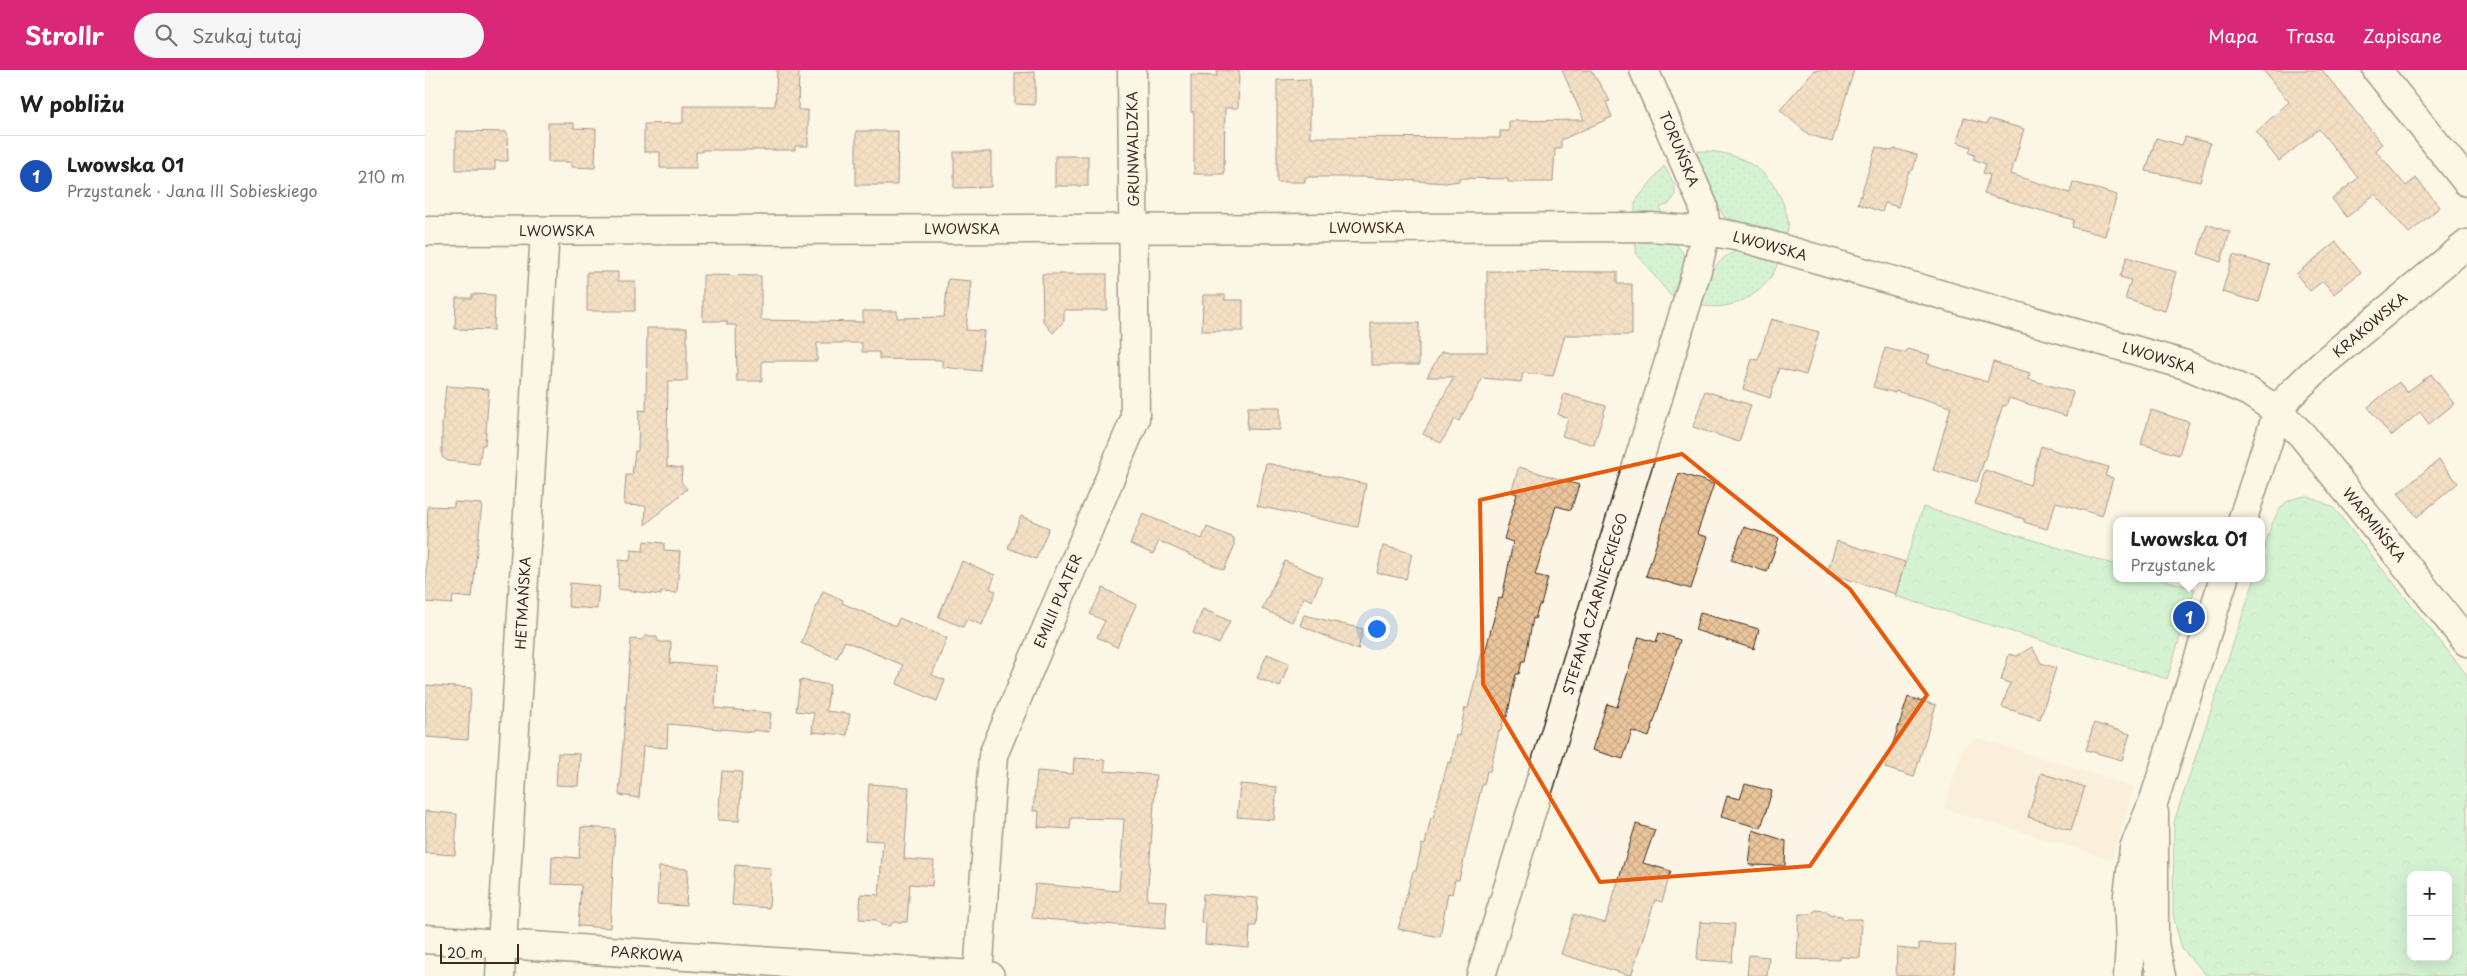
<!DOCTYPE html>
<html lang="pl">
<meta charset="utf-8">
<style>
body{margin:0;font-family:"Playpen Sans",sans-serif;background:#f6f6f6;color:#202124}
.controls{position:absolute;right:15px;bottom:15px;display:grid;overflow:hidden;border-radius:10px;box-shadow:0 5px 20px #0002}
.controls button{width:45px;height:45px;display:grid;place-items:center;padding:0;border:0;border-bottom:1px solid #e0e0e0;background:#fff;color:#202124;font:25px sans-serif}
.scale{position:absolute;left:15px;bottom:12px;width:79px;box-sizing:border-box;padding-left:5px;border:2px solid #3b2a1e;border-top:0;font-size:14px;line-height:18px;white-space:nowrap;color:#3b2a1e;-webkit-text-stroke:4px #fcf5e5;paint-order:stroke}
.you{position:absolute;left:951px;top:558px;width:18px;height:18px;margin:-12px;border:4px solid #fff;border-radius:50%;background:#1a73e8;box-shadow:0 0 0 8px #1a73e833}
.badge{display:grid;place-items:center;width:32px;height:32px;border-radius:50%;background:#db2777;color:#fff;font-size:16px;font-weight:700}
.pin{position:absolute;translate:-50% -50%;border:2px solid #fff;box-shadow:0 1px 5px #0006}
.popup{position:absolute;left:1688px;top:447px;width:152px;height:65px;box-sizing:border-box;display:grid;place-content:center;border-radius:10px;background:#fff;filter:drop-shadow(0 1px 4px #0005);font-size:16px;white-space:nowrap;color:#757577}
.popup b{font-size:19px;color:#202124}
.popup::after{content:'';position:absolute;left:50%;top:100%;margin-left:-10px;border:10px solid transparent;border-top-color:#fff}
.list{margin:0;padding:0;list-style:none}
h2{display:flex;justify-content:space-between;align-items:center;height:65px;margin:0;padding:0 20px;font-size:21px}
h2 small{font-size:16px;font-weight:400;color:#757577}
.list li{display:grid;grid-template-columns:32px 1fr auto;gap:15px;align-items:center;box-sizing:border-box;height:80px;padding:0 20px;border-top:1px solid #e0e0e0}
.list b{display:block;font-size:19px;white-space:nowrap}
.list p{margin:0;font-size:16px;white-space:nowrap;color:#757577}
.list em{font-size:16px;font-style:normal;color:#757577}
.icon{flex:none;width:28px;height:28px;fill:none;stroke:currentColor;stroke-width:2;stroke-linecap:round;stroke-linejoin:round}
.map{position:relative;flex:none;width:2042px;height:906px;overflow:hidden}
header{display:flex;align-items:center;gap:30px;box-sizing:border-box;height:70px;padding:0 25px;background:#db2777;color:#fff}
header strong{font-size:24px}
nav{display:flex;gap:28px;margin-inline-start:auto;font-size:18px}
.search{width:350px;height:45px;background:#f6f6f6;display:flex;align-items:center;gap:12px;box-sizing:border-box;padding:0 18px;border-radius:28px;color:#757577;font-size:19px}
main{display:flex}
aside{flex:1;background:#fff}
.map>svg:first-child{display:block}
.built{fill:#f7e7cf}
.grass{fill:url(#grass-dots);stroke:#718d6e}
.forest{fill:url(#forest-crowns);stroke:#718d6e;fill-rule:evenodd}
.building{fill:url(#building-cross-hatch);stroke:#3b2a1e}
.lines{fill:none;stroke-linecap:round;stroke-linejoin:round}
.street-casing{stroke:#3b2a1e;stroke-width:31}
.secondary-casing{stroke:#3b2a1e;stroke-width:31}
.street{stroke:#fcf5e5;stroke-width:28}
.secondary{stroke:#fcf5e5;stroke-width:28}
.marked{fill:none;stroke:#e8590c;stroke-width:4;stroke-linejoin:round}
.labels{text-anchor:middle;stroke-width:4;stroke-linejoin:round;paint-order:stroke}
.street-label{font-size:14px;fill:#3b2a1e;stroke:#fcf5e5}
</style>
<header>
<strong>Strollr</strong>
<div class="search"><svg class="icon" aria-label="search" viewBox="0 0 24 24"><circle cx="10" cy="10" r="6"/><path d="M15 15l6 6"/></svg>Szukaj tutaj</div>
<nav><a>Mapa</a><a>Trasa</a><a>Zapisane</a></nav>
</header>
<main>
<aside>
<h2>W pobliżu<small></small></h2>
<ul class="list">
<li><span class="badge" style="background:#1a4fb4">1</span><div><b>Lwowska 01</b><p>Przystanek · Jana III Sobieskiego</p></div><em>210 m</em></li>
</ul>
</aside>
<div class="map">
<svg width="2042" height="906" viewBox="0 0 2042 906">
<defs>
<pattern id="grass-dots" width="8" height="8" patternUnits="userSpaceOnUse" patternTransform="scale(1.25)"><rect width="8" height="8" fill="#a7f0bd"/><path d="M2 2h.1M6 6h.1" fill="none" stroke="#91cea2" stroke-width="1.8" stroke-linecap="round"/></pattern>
<pattern id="forest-crowns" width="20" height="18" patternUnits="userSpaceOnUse" patternTransform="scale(1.25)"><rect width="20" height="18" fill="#a7f0bd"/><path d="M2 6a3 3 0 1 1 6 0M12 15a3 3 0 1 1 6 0" fill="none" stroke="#91cea2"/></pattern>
<pattern id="building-cross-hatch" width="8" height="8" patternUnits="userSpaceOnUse" patternTransform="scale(1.25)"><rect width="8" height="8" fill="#eac59b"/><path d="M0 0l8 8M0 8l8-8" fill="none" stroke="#caa985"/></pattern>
</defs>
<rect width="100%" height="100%" fill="#fcf5e5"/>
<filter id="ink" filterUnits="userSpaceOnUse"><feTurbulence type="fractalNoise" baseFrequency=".02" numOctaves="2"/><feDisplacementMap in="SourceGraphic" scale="10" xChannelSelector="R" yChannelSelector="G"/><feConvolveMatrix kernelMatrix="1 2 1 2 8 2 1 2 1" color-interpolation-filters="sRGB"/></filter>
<g filter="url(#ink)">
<polygon class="built" points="1552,668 1709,717 1687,789 1519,738 1539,675"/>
<g class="grass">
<path d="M1273 81C1311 80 1344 97 1358 133 1362 145 1366 154 1361 166L1299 147 1267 84Z"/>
<polygon points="1239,96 1250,115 1250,126 1243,135 1235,137 1236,145 1210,147 1210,132"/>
<polygon points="1211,170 1249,171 1261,187 1252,228 1245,225 1211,183"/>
<path d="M1311 181H1321L1354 190C1344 223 1307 243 1274 235 1282 211 1286 192 1311 181Z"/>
</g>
<g class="forest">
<path d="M1882 426 1908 437 2042 605V906H1782L1757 879 1748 845 1749 752 1830 508H1836C1836 489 1845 443 1863 431 1868 428 1876 427 1882 426ZM1986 805H2023V887H1986Z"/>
<polygon points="1498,437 1691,495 1692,508 1734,508 1770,519 1742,609 1470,526"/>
</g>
<g class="building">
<polygon points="352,0 374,0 373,40 383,40 383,76 370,76 370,80 277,80 277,82 271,82 271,98 235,98 235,82 219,82 219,54 258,53 258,36 350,36"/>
<polygon points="792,0 814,1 813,38 800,38 799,104 769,104 769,42 766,42 766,5 792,6"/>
<polygon points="1137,0 1166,0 1185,31 1181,32 1187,47 1136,70 1136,79 1130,79 1128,112 1083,112 1083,109 1034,108 1034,111 1020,113 938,107 880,107 880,112 852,112 852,10 885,9 885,67 1075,68 1075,61 1084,61 1084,51 1159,50"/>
<polygon points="1389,0 1429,0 1407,72 1383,64 1355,40"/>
<polygon points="1838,0 1897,0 1957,74 1950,80 1981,116 1991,108 2015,137 1984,163 1950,124 1922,147 1907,129 1933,108 1894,59 1854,91 1831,62 1864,32"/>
<polygon points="610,2 610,35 590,34 590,3"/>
<polygon points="1539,48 1562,54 1564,49 1599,59 1586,104 1645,123 1648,112 1692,125 1680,166 1647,157 1649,150 1559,124 1565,105 1558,103 1561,94 1548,89 1550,85 1544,83 1546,77 1532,72"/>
<polygon points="123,53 149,53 149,58 171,59 170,98 146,97 146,92 123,92"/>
<polygon points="31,61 82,62 83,91 70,91 70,100 31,100"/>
<polygon points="431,61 473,61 472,115 431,115"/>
<polygon points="1760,67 1785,73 1775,112 1721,101 1731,68 1757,75"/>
<polygon points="1451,77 1465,81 1471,79 1492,85 1488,100 1483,103 1473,137 1460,133 1457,142 1433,134"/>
<polygon points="529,82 566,82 566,117 529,118"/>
<rect x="630" y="86" width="33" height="30"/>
<polygon points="1782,154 1805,162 1796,192 1773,184"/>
<polygon points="1911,172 1936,202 1909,224 1898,211 1885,221 1871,204"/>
<polygon points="1808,185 1845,195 1834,232 1797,222"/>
<polygon points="1702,187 1751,202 1740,241 1700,229 1706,210 1695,207"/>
<polygon points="1062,201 1192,202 1192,214 1207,214 1207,265 1140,265 1128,306 1098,303 1096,312 1058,308 1034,351 1030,349 1016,373 998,364 1029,307 1002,307 1016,282 1062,282"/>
<polygon points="162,202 193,202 193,211 210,211 210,241 162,241"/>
<polygon points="617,204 682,204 682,240 639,240 639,251 628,263 618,251"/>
<polygon points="278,205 336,206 336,250 438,252 438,241 472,241 472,248 519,247 523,209 546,211 541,260 559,261 555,301 517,297 517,290 454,289 454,282 437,282 437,273 392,273 392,291 337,291 337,311 312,311 311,255 302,255 302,251 278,251"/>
<polygon points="47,224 70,225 69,260 30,259 31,228 47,228"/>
<polygon points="778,225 800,225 800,230 818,230 818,261 777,261"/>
<polygon points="1346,249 1394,262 1381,305 1354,298 1345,328 1318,319 1327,289 1333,290"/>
<rect x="946" y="253" width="48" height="42"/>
<polygon points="222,258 262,258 262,311 243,311 242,372 242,396 257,398 256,412 262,419 220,455 221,436 199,435 201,405 207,405 210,381 213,381 214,340 221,341"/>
<polygon points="1460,278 1481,283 1482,279 1505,285 1502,293 1562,312 1568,292 1605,303 1603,309 1648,322 1641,346 1584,328 1581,336 1578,335 1552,412 1508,400 1526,337 1471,321 1470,323 1448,317"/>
<polygon points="2006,304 2029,334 2004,354 1995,342 1966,366 1943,337 1974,312 1982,322"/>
<polygon points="21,316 64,319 60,375 57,375 54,394 23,391 17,387 17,355"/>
<polygon points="1280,321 1326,335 1314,372 1268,357"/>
<polygon points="1139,324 1181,336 1169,375 1137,366 1143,348 1133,345"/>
<polygon points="823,337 855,337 855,360 822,359"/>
<polygon points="1726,340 1764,352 1754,385 1716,374"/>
<polygon points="1616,376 1683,397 1680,406 1688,408 1677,446 1631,432 1622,459 1599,452 1599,449 1550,434 1560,400 1605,415"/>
<polygon points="2014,390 2033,413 1992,447 1973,423"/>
<polygon points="841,393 941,414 933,457 832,436"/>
<polygon points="1094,397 1154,415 1146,440 1131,436 1110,505 1123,508 1116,535 1114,535 1110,549 1108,548 1100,591 1097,591 1094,604 1091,604 1082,647 1079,646 1076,661 1074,661 1065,701 1062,701 1059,715 1057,715 1034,810 1030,810 1027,824 1023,823 1015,867 973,859 988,801 991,801 997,774 1000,775 1006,747 1008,748 1023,692 1026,693 1031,665 1034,666 1040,638 1043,638 1057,582 1060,583 1074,528 1077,529 1088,472 1079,469 1092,424 1086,422"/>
<polygon points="1254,403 1289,414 1272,464 1282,467 1266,519 1221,506"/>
<polygon points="29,432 57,434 47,528 28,526 27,534 0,532 3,436 29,437"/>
<polygon points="718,444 777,469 782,457 809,468 809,477 799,500 734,471 728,484 705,474"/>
<polygon points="596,446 624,458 611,489 583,478"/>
<polygon points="1319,457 1354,468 1342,502 1306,490"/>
<polygon points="219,471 239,473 239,480 255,481 252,523 236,522 236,525 193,519 194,490 205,491 206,480 218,481"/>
<polygon points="1412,471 1480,492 1471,524 1402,503"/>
<polygon points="958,476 987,483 981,509 952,503"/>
<polygon points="537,491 570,505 565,519 571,521 557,555 542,549 538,557 513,547"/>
<polygon points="860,491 897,507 887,531 879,527 867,552 837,539"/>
<polygon points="145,513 174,516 172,539 143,537"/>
<polygon points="678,518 711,535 692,577 672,567 680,551 665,544"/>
<polygon points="398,521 418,530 417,533 471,556 474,548 522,568 507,605 520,610 512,631 472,614 478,595 420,571 412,588 376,573"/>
<polygon points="778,539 805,551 794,574 768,563"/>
<polygon points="1275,543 1334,559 1329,579 1270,560"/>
<polygon points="879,545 938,559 933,580 875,555"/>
<polygon points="1234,563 1255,570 1224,667 1207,661 1198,689 1167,680 1182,634 1192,637 1214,567 1231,572"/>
<polygon points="220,566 231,566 234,572 246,572 245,593 292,596 290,638 346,643 344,662 328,660 328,662 243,654 242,678 218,676 214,728 194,725 206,569 217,570"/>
<polygon points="1607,577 1616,593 1631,598 1615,649 1577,637 1585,613 1576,610 1584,584 1592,586"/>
<polygon points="842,584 864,593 855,617 832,608"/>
<polygon points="375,610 405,615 401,641 425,644 422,665 387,662 389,643 371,641"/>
<polygon points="0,615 46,618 43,670 0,667"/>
<polygon points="1483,627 1511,635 1489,707 1460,698"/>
<polygon points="1669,653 1705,664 1697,690 1661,680"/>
<polygon points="133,683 155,684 153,716 131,715"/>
<polygon points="649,688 680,690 680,701 731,705 722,830 742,831 740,859 607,848 610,814 694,821 699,749 646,748 645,759 613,757 614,741 608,741 612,701 648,704"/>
<polygon points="297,701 317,702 314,751 293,750"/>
<polygon points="1616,703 1660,717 1646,760 1603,747"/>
<polygon points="444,714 484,717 479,789 509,791 507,816 485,814 482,852 469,852 464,856 456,855 451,850 434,849 436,824 454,825 458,771 440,770"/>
<polygon points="815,714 852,717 849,750 812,747"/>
<polygon points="1320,714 1347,721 1336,758 1296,747 1302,726 1315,729"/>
<polygon points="0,741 32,744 30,785 0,783"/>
<polygon points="1211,754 1230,760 1218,793 1246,801 1237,832 1230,830 1206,906 1136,884 1149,844 1180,853"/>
<polygon points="156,757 190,759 185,858 153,856 156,815 126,814 127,786 154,788"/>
<polygon points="1328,760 1361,771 1360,796 1324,795"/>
<polygon points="310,795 346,798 344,838 307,835"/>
<polygon points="234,797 263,799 261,836 232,834"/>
<polygon points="778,824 833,828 831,856 825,856 824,878 780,874 781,853 776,852"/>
<polygon points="1391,840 1400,841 1405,845 1417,846 1417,849 1437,849 1435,888 1415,887 1415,890 1372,889 1374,844 1386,844"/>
<polygon points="1275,852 1310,854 1307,892 1272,890"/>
<polygon points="1494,873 1531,875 1529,906 1471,906 1472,878 1494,880"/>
<polygon points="1324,885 1344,887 1342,906 1322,906"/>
</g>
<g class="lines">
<defs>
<g id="street">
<polyline points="1952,0 2042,112"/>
<polyline points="0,161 1225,157 1281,161 1316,167 1761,295 1824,322 1853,341 1878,366 2042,572"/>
<polyline points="0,869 565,906"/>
<polyline points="75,906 120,161"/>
<polyline points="553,906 568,685 710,349 707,0"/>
<polyline points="1056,906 1272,200 1281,161 1278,135 1219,0"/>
</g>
<g id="secondary">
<polyline points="1817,451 1853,341 1865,325 1897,294 2042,174"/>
<polyline points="1729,743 1729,873 1736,906"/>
<polyline points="1703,906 1705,874 1703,825 1709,778 1729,730 1799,508"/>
</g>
</defs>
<use href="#street" class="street-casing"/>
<use href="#secondary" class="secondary-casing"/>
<use href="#street" class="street"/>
<use href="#secondary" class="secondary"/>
</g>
</g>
<path d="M0 0H2042V906H0ZM1257 384 1425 519 1502 625 1385 796 1175 812 1058 614 1055 430Z" fill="#fcf5e5" fill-opacity=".55" fill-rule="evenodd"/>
<path class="marked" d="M1257 384 1425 519 1502 625 1385 796 1175 812 1058 614 1055 430Z"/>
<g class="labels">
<g class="street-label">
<text transform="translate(708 79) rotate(-91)" y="5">GRUNWALDZKA</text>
<text transform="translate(1254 79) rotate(67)" y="5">TORUŃSKA</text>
<text x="942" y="163">LWOWSKA</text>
<text x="537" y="164">LWOWSKA</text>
<text x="132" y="166">LWOWSKA</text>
<text transform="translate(1345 176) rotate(15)" y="5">LWOWSKA</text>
<text transform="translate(1945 255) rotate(-40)" y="5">KRAKOWSKA</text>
<text transform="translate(1734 288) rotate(17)" y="5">LWOWSKA</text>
<text transform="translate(1949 455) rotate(51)" y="5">WARMIŃSKA</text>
<text transform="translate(633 531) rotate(-67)" y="5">EMILII PLATER</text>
<text transform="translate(98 533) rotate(-87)" y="5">HETMAŃSKA</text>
<text transform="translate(1170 534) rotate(-73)" y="5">STEFANA CZARNIECKIEGO</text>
<text transform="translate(222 884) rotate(4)" y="5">PARKOWA</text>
</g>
</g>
</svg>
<div class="controls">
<button>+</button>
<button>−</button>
</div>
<div class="scale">20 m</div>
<div class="you"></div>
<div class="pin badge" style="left:1764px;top:547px;background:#1a4fb4">1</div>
<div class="popup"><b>Lwowska 01</b>Przystanek</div>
</div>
</main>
